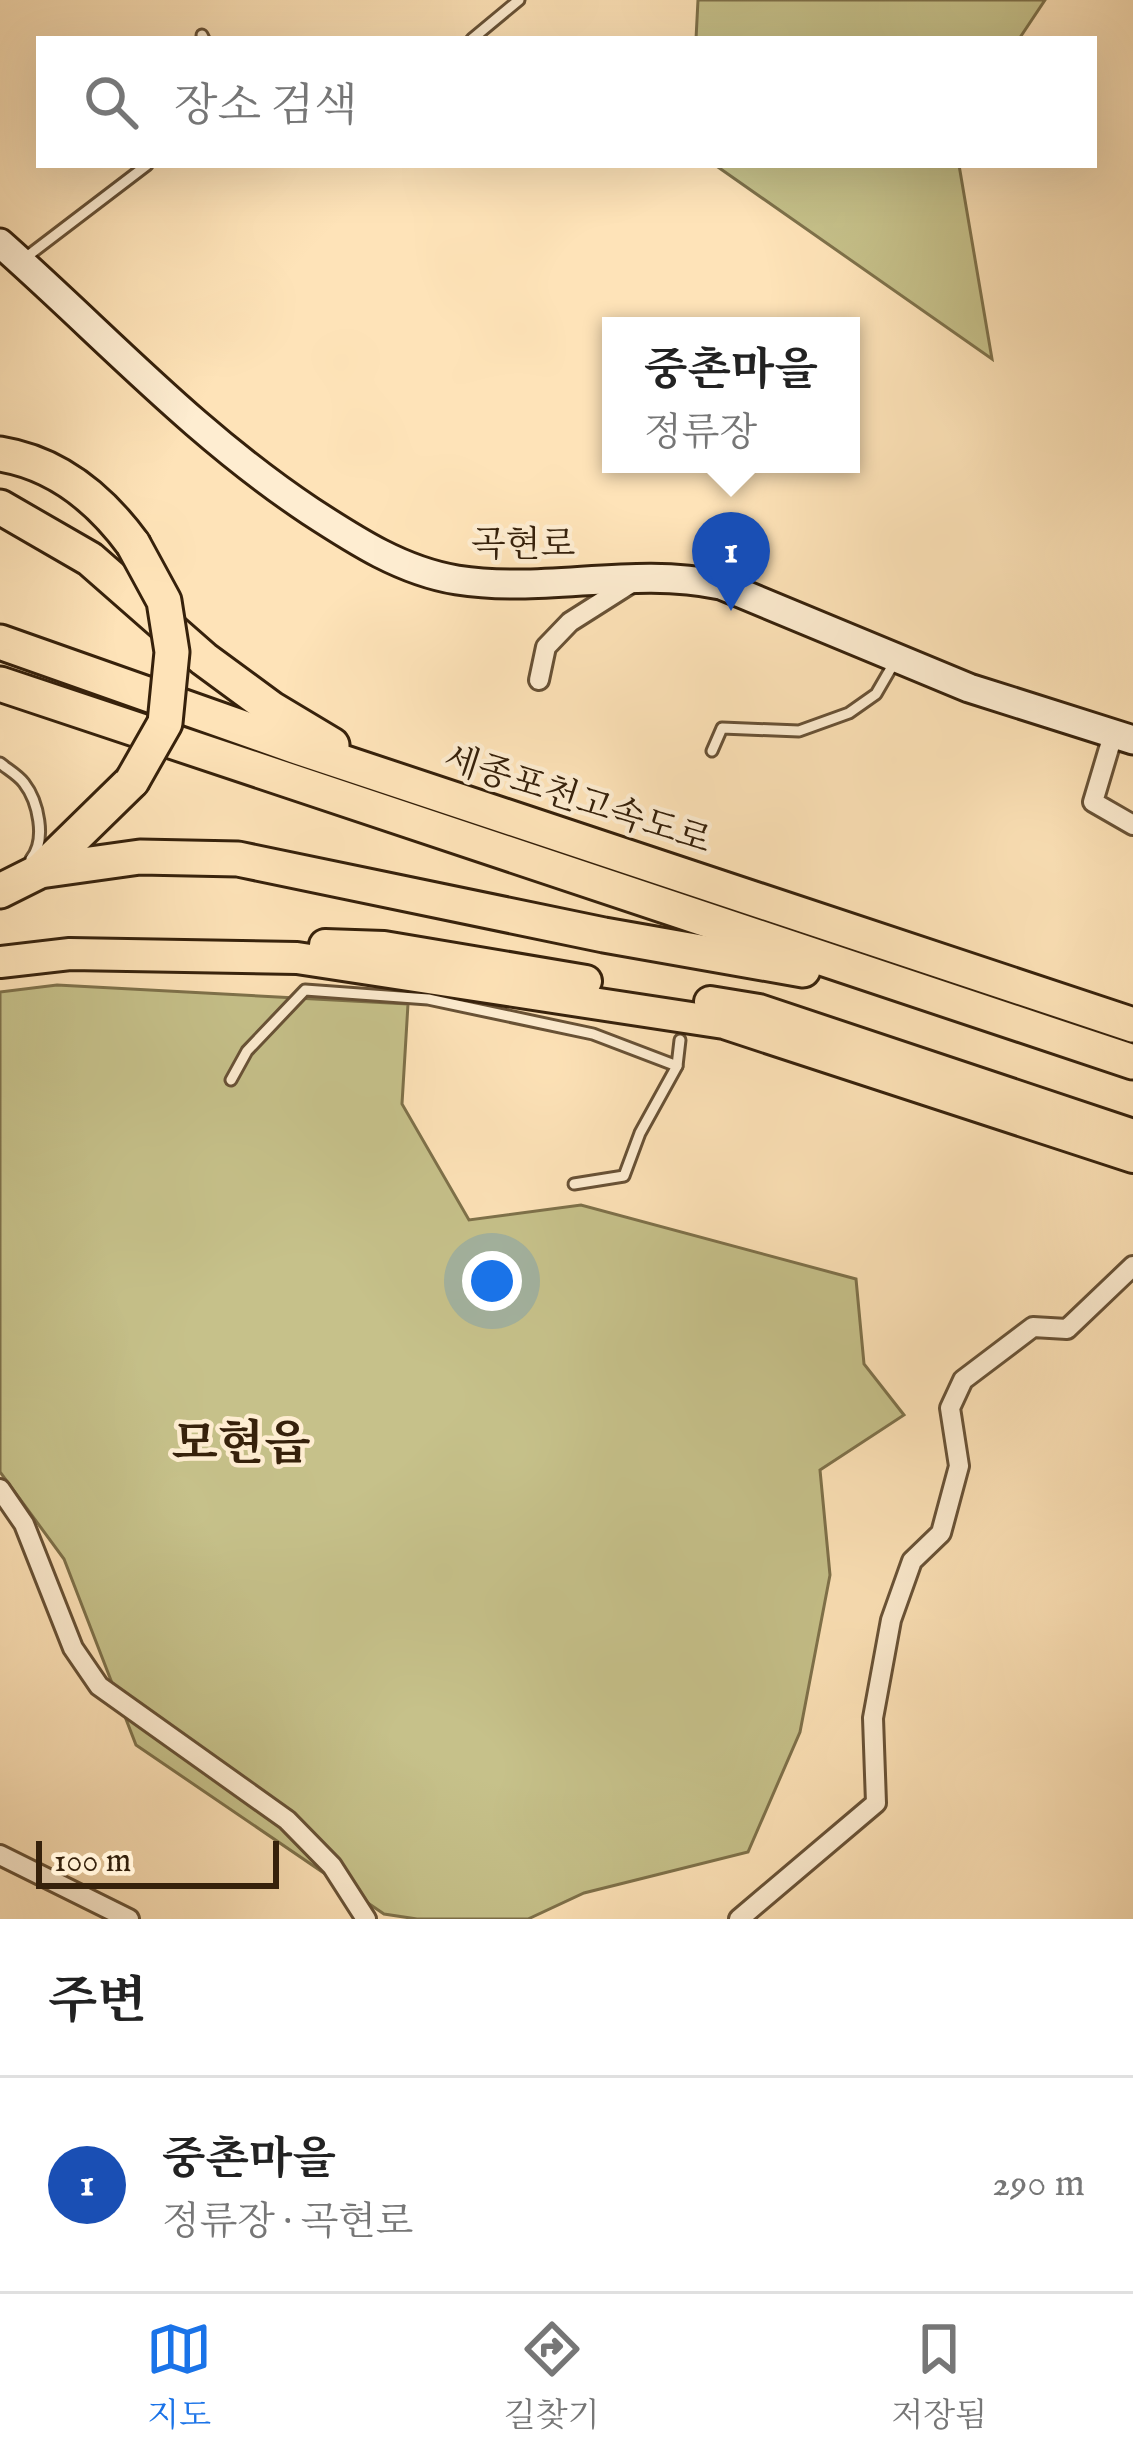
<!DOCTYPE html>
<html lang="ko">
<meta charset="utf-8">
<style>
body{margin:0;font-family:"IM FELL English","Noto Serif KR",serif;background:#f6f6f6;color:#222}
.scale{position:absolute;left:36px;bottom:30px;width:243px;box-sizing:border-box;padding-left:12px;border:6px solid #36210b;border-top:0;font-size:33px;line-height:42px;white-space:nowrap;color:#36210b;-webkit-text-stroke:9px #feedd1;paint-order:stroke}
.you{position:absolute;left:492px;top:1281px;width:42px;height:42px;margin:-30px;border:9px solid #fff;border-radius:50%;background:#1a73e8;box-shadow:0 0 0 18px #1a73e833}
.badge{display:grid;place-items:center;width:78px;height:78px;border-radius:50%;background:#1a73e8;color:#fff;font-size:39px;font-weight:700}
.pin{position:absolute;translate:-50% -99px;filter:drop-shadow(0 3px 6px #0008)}
.pin::after{content:'';position:absolute;top:63px;width:42px;height:36px;background:inherit;clip-path:polygon(0 0,100% 0,50% 100%)}
.popup{position:absolute;left:602px;top:317px;width:258px;height:156px;box-sizing:border-box;display:grid;place-content:center;border-radius:0px;background:#fff;filter:drop-shadow(0 3px 9px #0005);font-size:39px;white-space:nowrap;color:#767676}
.popup b{font-size:45px;color:#222}
.popup::after{content:'';position:absolute;left:50%;top:100%;margin-left:-24px;border:24px solid transparent;border-top-color:#fff}
.list{margin:0;padding:0;list-style:none}
h2{display:flex;justify-content:space-between;align-items:center;height:156px;margin:0;padding:0 48px;font-size:51px}
h2 small{font-size:39px;font-weight:400;color:#767676}
.list li{display:grid;grid-template-columns:78px 1fr auto;gap:36px;align-items:center;box-sizing:border-box;height:216px;padding:0 48px;border-top:3px solid #e0e0e0}
.list b{display:block;font-size:45px;white-space:nowrap}
.list p{margin:0;font-size:39px;white-space:nowrap;color:#767676}
.list em{font-size:39px;font-style:normal;color:#767676}
.icon{flex:none;width:66px;height:66px;fill:none;stroke:currentColor;stroke-width:2;stroke-linecap:round;stroke-linejoin:round}
.map{position:relative;flex:none;width:1133px;height:1919px;overflow:hidden}
.search{position:absolute;background:#fff;box-shadow:0 12px 48px #0002;left:36px;right:36px;top:36px;height:132px;display:flex;align-items:center;gap:30px;box-sizing:border-box;padding:0 42px;border-radius:0px;color:#767676;font-size:45px}
.sheet{height:372px;background:#fff}
nav{display:flex;justify-content:space-around;align-items:center;box-sizing:border-box;height:168px;border-top:3px solid #e0e0e0;background:#fff;font-size:33px;color:#767676}
nav a{display:grid;justify-items:center;gap:6px}
nav .on{color:#1a73e8}
.map>svg:first-child{display:block}
.green{fill:#c6c18a;stroke:#7e714a;stroke-width:3}
.lines{fill:none;stroke-linecap:round;stroke-linejoin:round}
.service-casing{stroke:#685236;stroke-width:15}
.minor-casing{stroke:#685236;stroke-width:24}
.secondary-casing{stroke:#36210b;stroke-width:33}
.trunk-casing{stroke:#36210b;stroke-width:36}
.motorway-casing{stroke:#36210b;stroke-width:39}
.service{stroke:#feedd1;stroke-width:9}
.minor{stroke:#feedd1;stroke-width:18}
.secondary{stroke:#feedd1;stroke-width:27}
.trunk{stroke:#fee3b8;stroke-width:30}
.motorway{stroke:#fee3b8;stroke-width:33}
.motorway-bridge-casing{stroke:#36210b;stroke-width:39;stroke-linecap:butt}
.motorway-bridge{stroke:#fee3b8;stroke-width:33}
.labels{text-anchor:middle;stroke-width:9;stroke-linejoin:round;paint-order:stroke}
.street-label{font-size:36px;fill:#36210b;stroke:#feedd1}
.district-label{font-size:48px;font-weight:bold;fill:#36210b;stroke:#feedd1}
</style>
<div class="map">
<svg width="1133" height="1919" viewBox="0 0 1133 1919">
<rect width="100%" height="100%" fill="#fee3b8"/>
<filter id="stains"><feTurbulence type="fractalNoise" baseFrequency=".00167" numOctaves="4"/><feColorMatrix values="0 0 0 0 .2 0 0 0 0 .09 0 0 0 0 .02 0 0 0 .5 -.17"/></filter>
<radialGradient id="worn" r=".72"><stop offset=".6" stop-color="#630" stop-opacity="0"/><stop offset="1" stop-color="#630" stop-opacity=".3"/></radialGradient>
<g class="green">
<polygon points="698,0 1045,0 1019,39 696,39"/>
<polygon points="715,165 959,165 992,359"/>
<polygon points="57,985 408,1004 402,1104 469,1220 581,1205 856,1279 864,1364 904,1415 820,1470 830,1575 800,1732 748,1852 584,1893 528,1919 417,1919 384,1914 136,1745 64,1559 0,1472 0,992"/>
</g>
<g class="lines">
<defs>
<g id="service">
<polyline points="202,35 204,39"/>
<polyline points="472,39 519,0"/>
<polyline points="25,258 147,165"/>
<polyline points="712,751 722,728 799,731 849,713 876,694 894,663"/>
<path d="M0 763C7 769 18 775 24 783 38 801 47 840 31 859"/>
<polyline points="231,1080 247,1051 305,990 428,999 593,1034 677,1066 680,1040"/>
<polyline points="574,1184 624,1176 640,1133 677,1066"/>
</g>
<g id="minor">
<polyline points="539,680 546,647 570,622 633,582"/>
<polyline points="1113,735 1093,802 1133,825"/>
<polyline points="0,1489 24,1524 73,1648 99,1686 287,1820 332,1866 366,1919"/>
<polyline points="0,1855 129,1919"/>
<polyline points="739,1919 876,1803 873,1718 891,1620 912,1561 941,1533 959,1466 950,1408 963,1380 1033,1327 1067,1329 1133,1266"/>
</g>
<path id="secondary" d="M0 243C104 335 193 433 310 511 356 541 402 571 457 580 545 594 633 566 721 585L969 688 1133 740"/>
<g id="trunk">
<polyline points="325,945 384,947 586,981"/>
<polyline points="0,962 70,954 297,958 724,1023 1133,1157"/>
<polyline points="710,1002 759,1010 1133,1135"/>
</g>
<g id="motorway">
<path d="M0 454C56 463 100 499 133 544"/>
<polyline points="0,507 90,559 204,659 272,709 332,745"/>
<polyline points="0,642 294,746 1133,1025"/>
<polyline points="0,684 1133,1062"/>
<polyline points="40,871 132,781"/>
<polyline points="0,891 40,871 140,857 238,859 604,935 803,970"/>
</g>
</defs>
<use href="#service" class="service-casing"/>
<use href="#minor" class="minor-casing"/>
<use href="#secondary" class="secondary-casing"/>
<use href="#trunk" class="trunk-casing"/>
<use href="#motorway" class="motorway-casing"/>
<use href="#service" class="service"/>
<use href="#minor" class="minor"/>
<use href="#secondary" class="secondary"/>
<use href="#trunk" class="trunk"/>
<use href="#motorway" class="motorway"/>
<defs>
<polyline id="motorway-bridge" points="132,781 165,723 172,652 164,601 133,544"/>
</defs>
<use href="#motorway-bridge" class="motorway-bridge-casing"/>
<use href="#motorway-bridge" class="motorway-bridge"/>
</g>
<g class="labels">
<g class="street-label">
<text x="523" y="556">곡현로</text>
<text transform="translate(578 798) rotate(18)" y="13">세종포천고속도로</text>
</g>
<g class="district-label">
<text x="241" y="1459">모현읍</text>
</g>
</g>
<rect width="100%" height="100%" filter="url(#stains)"/>
<rect width="100%" height="100%" fill="url(#worn)"/>
</svg>
<div class="scale">100 m</div>
<div class="you"></div>
<div class="pin badge" style="left:731px;top:611px;background:#1a4fb4">1</div>
<div class="popup"><b>중촌마을</b>정류장</div>
<div class="search"><svg class="icon" aria-label="search" viewBox="0 0 24 24"><circle cx="10" cy="10" r="6"/><path d="M15 15l6 6"/></svg>장소 검색</div>
</div>
<section class="sheet">
<h2>주변<small></small></h2>
<ul class="list">
<li><span class="badge" style="background:#1a4fb4">1</span><div><b>중촌마을</b><p>정류장 · 곡현로</p></div><em>290 m</em></li>
</ul>
</section>
<nav>
<a class="on"><svg class="icon" aria-label="map" viewBox="0 0 24 24"><path d="M3 6l6-2 6 2 6-2v14l-6 2-6-2-6 2zM9 4v14M15 6v14"/></svg>지도</a>
<a><svg class="icon" aria-label="directions" viewBox="0 0 24 24"><path d="M12 3l9 9-9 9-9-9zM9 14v-3h6M13 9l2 2-2 2"/></svg>길찾기</a>
<a><svg class="icon" aria-label="saved" viewBox="0 0 24 24"><path d="M7 4h10v16l-5-4-5 4z"/></svg>저장됨</a>
</nav>
